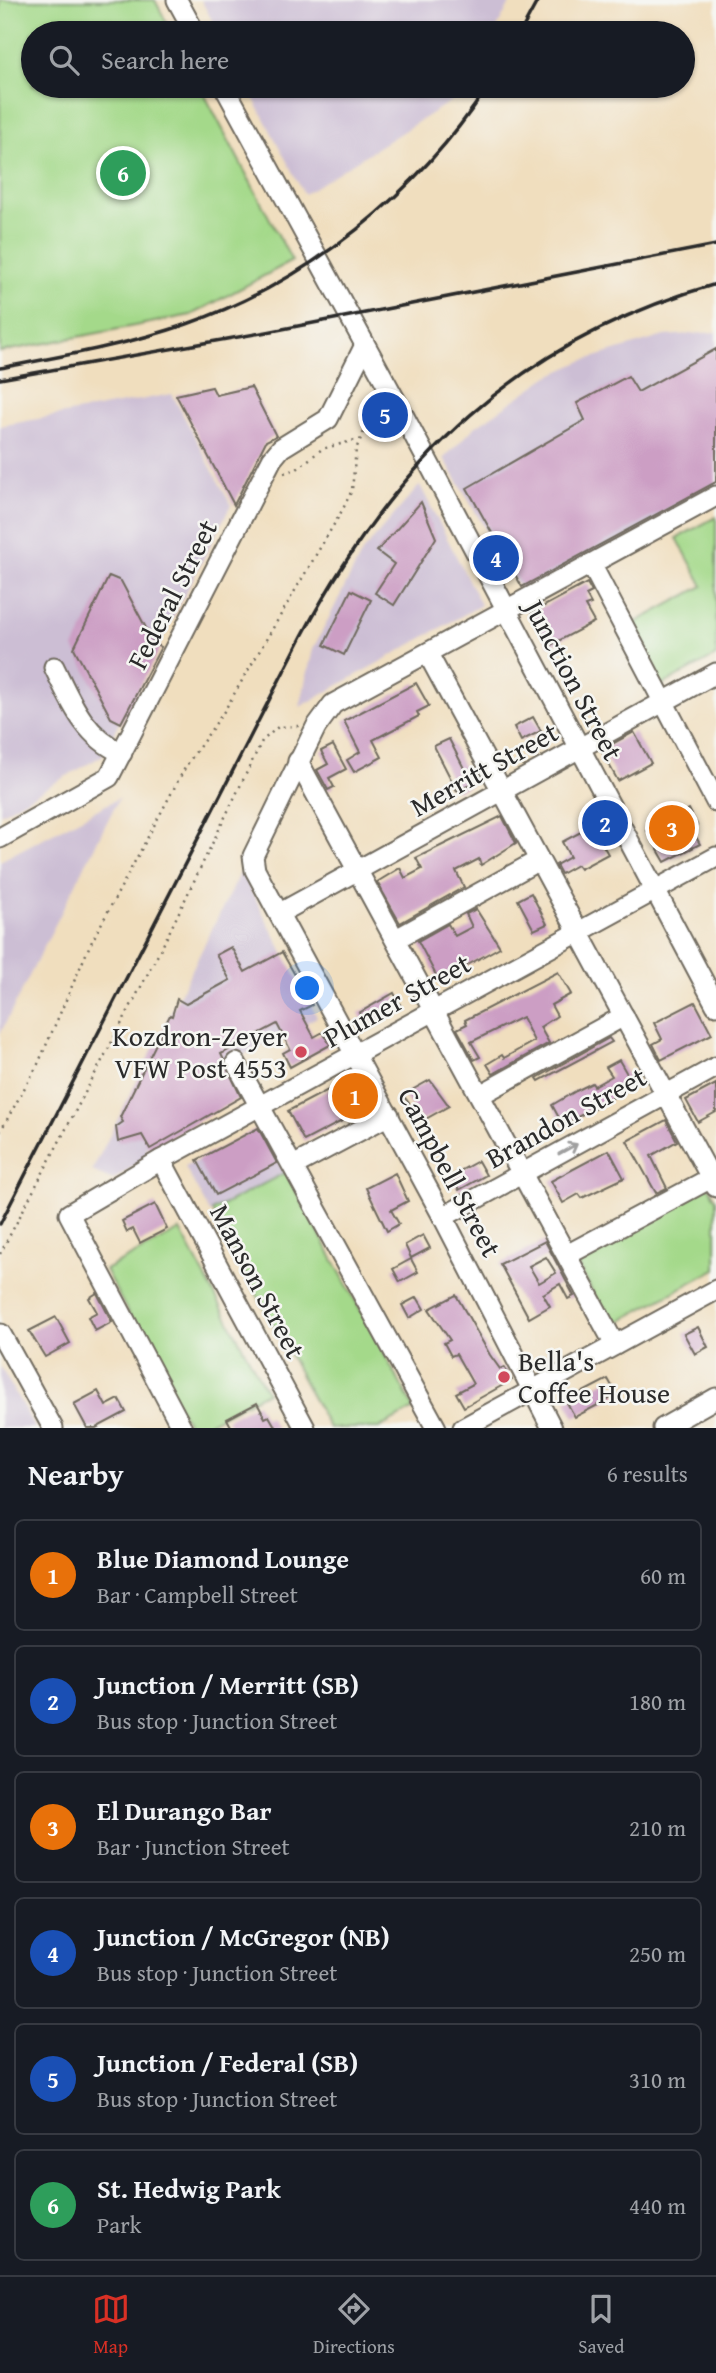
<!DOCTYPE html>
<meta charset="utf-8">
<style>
body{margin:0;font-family:"Gentium Book Plus",serif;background:#242831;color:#f1f3f6}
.you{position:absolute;left:308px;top:989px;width:24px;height:24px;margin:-18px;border:5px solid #fff;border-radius:50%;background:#1a73e8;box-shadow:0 0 0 10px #1a73e833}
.badge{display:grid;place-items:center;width:46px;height:46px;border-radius:50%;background:#d93025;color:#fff;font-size:23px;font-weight:700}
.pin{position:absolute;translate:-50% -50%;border:4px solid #fff;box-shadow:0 2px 7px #0006}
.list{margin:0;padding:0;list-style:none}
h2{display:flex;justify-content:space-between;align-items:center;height:91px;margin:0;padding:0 28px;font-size:30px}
h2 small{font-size:23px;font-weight:400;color:#9ea1a6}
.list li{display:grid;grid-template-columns:46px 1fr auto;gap:21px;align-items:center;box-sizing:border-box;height:112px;margin:0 14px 14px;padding:0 14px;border:2px solid #363941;border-radius:10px}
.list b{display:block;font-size:26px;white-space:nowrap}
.list p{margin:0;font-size:23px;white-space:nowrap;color:#9ea1a6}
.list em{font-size:23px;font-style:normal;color:#9ea1a6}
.icon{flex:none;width:38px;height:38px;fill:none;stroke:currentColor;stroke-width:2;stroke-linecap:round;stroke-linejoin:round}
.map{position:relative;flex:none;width:716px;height:1428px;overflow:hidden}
.search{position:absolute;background:#171b24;box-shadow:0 2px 5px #0004;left:21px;right:21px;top:21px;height:77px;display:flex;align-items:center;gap:18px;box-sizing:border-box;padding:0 24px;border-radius:38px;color:#9ea1a6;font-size:26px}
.sheet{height:847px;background:#171b24}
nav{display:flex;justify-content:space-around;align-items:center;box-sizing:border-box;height:98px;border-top:2px solid #363941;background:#171b24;font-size:19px;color:#9ea1a6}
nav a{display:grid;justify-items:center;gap:4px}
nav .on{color:#d93025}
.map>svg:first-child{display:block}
.industrial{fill:#ccbed4}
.green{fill:#a4d98a;stroke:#68825a;stroke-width:2}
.building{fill:#cc9ec4;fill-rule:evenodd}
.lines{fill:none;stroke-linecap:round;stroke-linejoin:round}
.minor-casing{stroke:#706a5e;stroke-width:23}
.path{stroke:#706a5e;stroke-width:2.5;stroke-dasharray:2 5;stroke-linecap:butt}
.minor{stroke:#fff;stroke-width:19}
.rail{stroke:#2b2b2b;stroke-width:3.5}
.oneway{stroke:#a0a0a0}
.poi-dot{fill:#d1495b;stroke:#f6f6f2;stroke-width:2.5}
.labels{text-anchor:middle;stroke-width:5;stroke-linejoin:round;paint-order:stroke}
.street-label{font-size:28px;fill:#2b2b2b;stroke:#f6f6f2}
.poi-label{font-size:28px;fill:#2b2b2b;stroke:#f6f6f2;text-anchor:end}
</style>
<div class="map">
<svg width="716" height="1428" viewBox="0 0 716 1428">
<rect width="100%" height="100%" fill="#f6f6f2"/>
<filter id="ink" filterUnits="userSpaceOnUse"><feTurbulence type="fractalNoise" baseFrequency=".0143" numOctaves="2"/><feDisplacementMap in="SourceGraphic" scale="14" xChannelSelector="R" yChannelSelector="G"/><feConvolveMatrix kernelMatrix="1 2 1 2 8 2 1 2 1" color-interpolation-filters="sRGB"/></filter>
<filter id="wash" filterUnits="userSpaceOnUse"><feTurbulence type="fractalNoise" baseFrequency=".00686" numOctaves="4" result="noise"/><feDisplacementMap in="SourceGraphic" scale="28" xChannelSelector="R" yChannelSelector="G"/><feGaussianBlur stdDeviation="1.57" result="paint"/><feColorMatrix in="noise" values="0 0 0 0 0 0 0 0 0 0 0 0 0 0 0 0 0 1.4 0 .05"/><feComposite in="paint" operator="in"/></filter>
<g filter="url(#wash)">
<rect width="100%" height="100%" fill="#f0debe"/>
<g class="industrial">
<polygon points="201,0 512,0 494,33 219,33"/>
<polygon points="247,86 466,86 462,94 304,194"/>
<polygon points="716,332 716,491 523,594 444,458 475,427 549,376 582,361 664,336"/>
<polygon points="172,394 231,505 102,756 0,814 0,426"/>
<polygon points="420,485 481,605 300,707 313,649 363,551"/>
<polygon points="119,798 0,1034 0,861"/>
<polygon points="241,871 317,1017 238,1058 256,1089 146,1148 149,1156 113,1180 92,1171"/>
<polygon points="260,1127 286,1172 210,1213 185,1167"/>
<polygon points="0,1366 35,1428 0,1428"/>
</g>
<g class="green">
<polygon points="0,0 155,0 172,33 33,33 33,86 200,86 292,261 191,315 0,352"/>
<polygon points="716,517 716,656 659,687 627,627 703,586 677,538"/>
<polygon points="286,1172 414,1409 379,1428 329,1428 212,1211"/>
<polygon points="708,1185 716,1200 716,1269 611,1326 574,1258"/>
<polygon points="180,1230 267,1392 199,1428 190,1428 105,1270"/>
</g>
<g id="blocks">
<g class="building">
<polygon points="716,349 716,482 522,587 467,488 585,420 577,403 628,376 638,392"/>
<polygon points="212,387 216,395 251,387 276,436 266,441 234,505 176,395"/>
<polygon points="421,502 436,538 394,605 375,593 394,564 377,551"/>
<polygon points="109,576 121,581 154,643 161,647 121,723 111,718 74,648"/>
<polygon points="587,583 592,592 586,595 591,604 585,606 594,622 549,646 531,613"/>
<polygon points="351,590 371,600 344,655 324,645"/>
<polygon points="416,683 429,706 417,712 419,716 373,740 382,757 354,772 347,760 360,752 344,721"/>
<polygon points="533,717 541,731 521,741 514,727"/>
<polygon points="634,732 651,763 618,781 601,750"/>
<polygon points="449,739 472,784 457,791 434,746"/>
<polygon points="333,745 346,769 329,778 334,787 328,790 317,770 328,764 321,751"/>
<polygon points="689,809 697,825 691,828 700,844 665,862 647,831"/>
<polygon points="502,816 516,843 481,865 479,859 456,871 464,887 400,923 377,882 400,868 405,878 422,869 416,858"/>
<polygon points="592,826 608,854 580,869 577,865 561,874 556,865 570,857 562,842"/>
<polygon points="531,893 547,924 534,930 518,900"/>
<polygon points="476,909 500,947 439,981 418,941 448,924 455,936 472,927 466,914"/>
<polygon points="231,947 245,972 282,952 312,1005 300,1011 314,1037 323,1032 330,1045 290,1067 283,1053 290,1049 277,1024 221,1054 241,1097 150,1149 142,1135 118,1142 116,1127 123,1122 120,1117 170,1015 172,1016 177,999 186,1004 230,980 216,955"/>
<polygon points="558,972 571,994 551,1005 557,1016 540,1027 549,1043 493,1074 487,1064 502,1055 504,1058 534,1041 522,1017 471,1042 480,1057 474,1060 457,1029 467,1024 465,1020"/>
<polygon points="394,993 401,1006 366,1026 359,1013"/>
<polygon points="695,1002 712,1034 661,1060 653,1044 662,1039 654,1023"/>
<polygon points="609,1038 612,1042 539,1081 537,1078"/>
<polygon points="619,1060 634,1086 563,1125 552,1105 576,1091 592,1083 594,1086 612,1076 606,1067"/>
<polygon points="349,1079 365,1109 304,1141 288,1111"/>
<polygon points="430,1080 449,1106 422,1121 403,1095"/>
<polygon points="716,1084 716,1112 698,1122 686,1100"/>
<polygon points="666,1120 677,1141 651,1156 667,1188 656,1193 627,1141"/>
<polygon points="258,1128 277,1163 216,1195 197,1160"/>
<polygon points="609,1150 624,1178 582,1198 579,1194 563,1203 551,1181"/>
<polygon points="478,1161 486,1175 459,1190 451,1176"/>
<polygon points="395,1173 408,1201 391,1210 399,1224 387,1231 366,1188"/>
<polygon points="155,1204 167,1229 140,1243 133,1229 127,1232 122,1221"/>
<polygon points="423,1235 430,1248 411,1258 405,1245"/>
<path d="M545 1241 574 1296 568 1299 560 1284 543 1294 550 1306 529 1318 500 1264ZM546 1257 556 1273 539 1283 529 1266Z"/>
<polygon points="411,1259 418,1272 400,1282 393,1269"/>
<polygon points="97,1293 112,1322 95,1331 88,1317 97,1312 89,1298"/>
<polygon points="456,1295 490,1355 500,1369 504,1367 512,1380 464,1407 456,1393 473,1384 456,1354 451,1356 444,1343 450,1340 429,1309"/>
<polygon points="417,1297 424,1309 409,1318 402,1305"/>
<polygon points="56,1317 70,1343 45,1357 29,1331"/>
<polygon points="698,1327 708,1347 695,1354 684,1334"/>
<polygon points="608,1379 617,1395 575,1417 566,1401"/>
<polygon points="98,1391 106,1406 119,1399 126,1412 96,1428 87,1428 74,1404"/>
<polygon points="257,1403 265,1418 269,1416 276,1428 232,1428 227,1419"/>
</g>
</g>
</g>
<g filter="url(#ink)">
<use href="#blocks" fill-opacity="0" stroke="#706a5e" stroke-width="2"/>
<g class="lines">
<defs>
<g id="minor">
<polyline points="177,0 195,33"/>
<polyline points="224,86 398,405 716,1005"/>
<polyline points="591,564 716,802"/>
<polyline points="428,654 716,1187"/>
<path d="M54 667C71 702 84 736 122 753"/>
<polyline points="298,761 615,1345"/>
<polyline points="0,838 109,777 272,459 281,448 328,419 364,347"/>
<polyline points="280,913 716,673"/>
<polyline points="396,939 539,860"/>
<polyline points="236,1063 436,1428"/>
<polyline points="480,1095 624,1016"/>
<polyline points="161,1160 305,1428"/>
<polyline points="293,1166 389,1115"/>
<polyline points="443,1217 716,1067"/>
<polyline points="567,1255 711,1178"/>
<polyline points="1,1334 53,1428"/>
<polyline points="182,1428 69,1214 161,1160 716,857"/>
<polyline points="463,1428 716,1290"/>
<polyline points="552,1428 443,1217 255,870 253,856 316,727 333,704 716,496"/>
<polyline points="663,1428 716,1398"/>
</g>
</defs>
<use href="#minor" class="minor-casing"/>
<g class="path">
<polyline points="284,473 297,469 322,449 359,439"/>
<polyline points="0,1132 38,1064 90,945 186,766 223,713 343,509 352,490 356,449 376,405"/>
<polyline points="0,1254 163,945 262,741 278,727 299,726"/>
</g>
<use href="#minor" class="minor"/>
<g class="rail">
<polyline points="520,33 538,0"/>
<path d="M0 368C63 356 127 345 187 324 309 282 418 193 488 86"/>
<polyline points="0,379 267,332 716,245"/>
<path d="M0 1224 302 636C396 459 520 340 716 284"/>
</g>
</g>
<defs><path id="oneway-shaft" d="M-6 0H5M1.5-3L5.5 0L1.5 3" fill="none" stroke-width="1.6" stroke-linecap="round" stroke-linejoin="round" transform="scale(1.75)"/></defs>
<use class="oneway" href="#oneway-shaft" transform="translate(568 1149) rotate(-29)"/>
</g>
<g class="poi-dot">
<circle cx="301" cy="1052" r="7"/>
<circle cx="504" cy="1377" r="7"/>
</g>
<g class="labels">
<g class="street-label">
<text transform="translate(172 594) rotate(-63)" y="10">Federal Street</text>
<text transform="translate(574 680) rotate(62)" y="10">Junction Street</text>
<text transform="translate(484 769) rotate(-29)" y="10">Merritt Street</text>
<text transform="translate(397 1000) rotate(-29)" y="10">Plumer Street</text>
<text transform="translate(566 1117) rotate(-29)" y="10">Brandon Street</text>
<text transform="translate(450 1172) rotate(62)" y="10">Campbell Street</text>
<text transform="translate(258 1281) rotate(62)" y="10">Manson Street</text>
</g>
<g class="poi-label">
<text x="287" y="1046">Kozdron-Zeyer<tspan x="287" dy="32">VFW Post 4553</tspan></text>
<text x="518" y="1371" text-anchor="start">Bella's<tspan x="518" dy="32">Coffee House</tspan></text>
</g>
</g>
</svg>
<div class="you"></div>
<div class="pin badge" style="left:355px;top:1096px;background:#e8710a">1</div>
<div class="pin badge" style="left:605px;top:823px;background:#1a4fb4">2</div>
<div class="pin badge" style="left:672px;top:828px;background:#e8710a">3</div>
<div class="pin badge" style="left:496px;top:558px;background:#1a4fb4">4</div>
<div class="pin badge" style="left:385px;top:415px;background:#1a4fb4">5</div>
<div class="pin badge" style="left:123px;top:173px;background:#2e9e5b">6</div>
<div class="search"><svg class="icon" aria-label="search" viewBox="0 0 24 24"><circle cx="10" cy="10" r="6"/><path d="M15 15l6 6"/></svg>Search here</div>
</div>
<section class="sheet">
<h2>Nearby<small>6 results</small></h2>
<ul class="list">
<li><span class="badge" style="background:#e8710a">1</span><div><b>Blue Diamond Lounge</b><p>Bar · Campbell Street</p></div><em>60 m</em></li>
<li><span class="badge" style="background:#1a4fb4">2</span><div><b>Junction / Merritt (SB)</b><p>Bus stop · Junction Street</p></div><em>180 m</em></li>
<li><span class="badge" style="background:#e8710a">3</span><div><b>El Durango Bar</b><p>Bar · Junction Street</p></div><em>210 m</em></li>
<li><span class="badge" style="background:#1a4fb4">4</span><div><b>Junction / McGregor (NB)</b><p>Bus stop · Junction Street</p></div><em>250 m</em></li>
<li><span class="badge" style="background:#1a4fb4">5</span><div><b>Junction / Federal (SB)</b><p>Bus stop · Junction Street</p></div><em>310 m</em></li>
<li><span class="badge" style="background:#2e9e5b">6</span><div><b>St. Hedwig Park</b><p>Park</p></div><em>440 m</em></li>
</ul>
</section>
<nav>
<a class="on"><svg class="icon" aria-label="map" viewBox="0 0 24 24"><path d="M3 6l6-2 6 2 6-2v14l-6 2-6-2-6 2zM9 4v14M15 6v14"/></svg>Map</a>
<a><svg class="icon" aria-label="directions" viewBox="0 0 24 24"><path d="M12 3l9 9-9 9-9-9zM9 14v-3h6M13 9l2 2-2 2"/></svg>Directions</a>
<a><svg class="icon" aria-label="saved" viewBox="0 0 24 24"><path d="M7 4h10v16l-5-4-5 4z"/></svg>Saved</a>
</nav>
